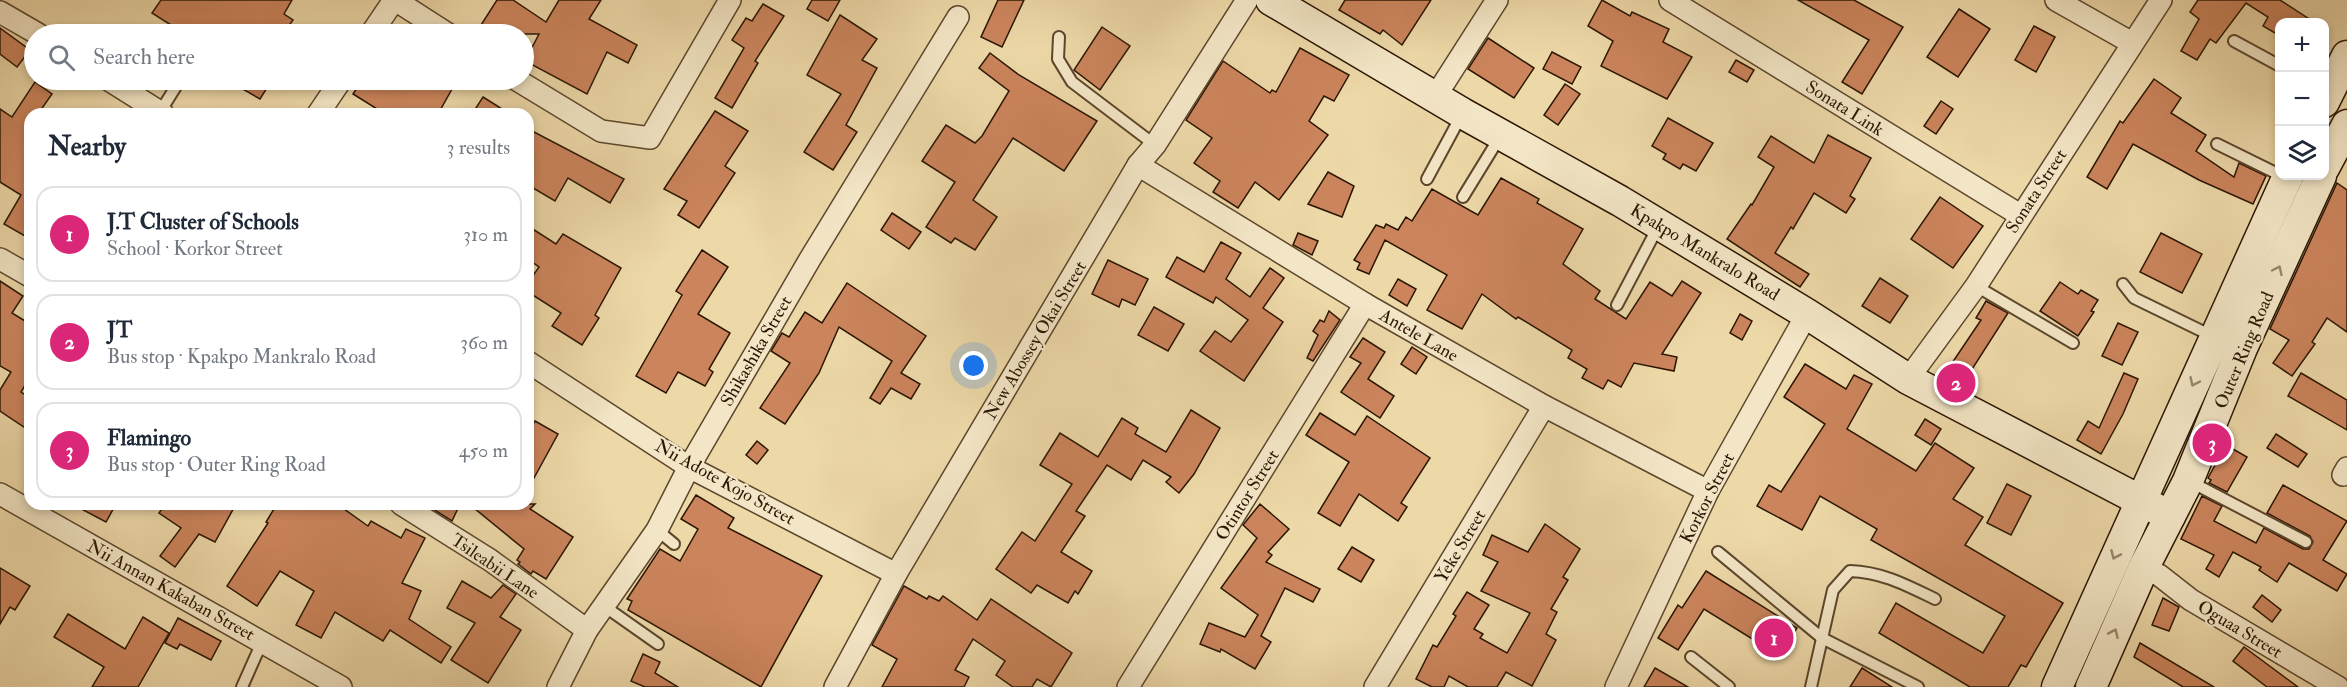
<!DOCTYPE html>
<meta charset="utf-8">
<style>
body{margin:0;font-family:"IM FELL Double Pica",serif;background:#f2f2f3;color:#1f2937}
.controls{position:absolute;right:18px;top:18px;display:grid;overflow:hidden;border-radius:12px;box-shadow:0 3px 9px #0003}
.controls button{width:54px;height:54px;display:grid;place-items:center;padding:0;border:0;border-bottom:2px solid #e0e1e3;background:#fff;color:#1f2937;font:30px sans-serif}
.you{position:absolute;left:974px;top:366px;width:21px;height:21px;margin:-15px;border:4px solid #fff;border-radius:50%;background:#1a73e8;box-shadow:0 0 0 9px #1a73e833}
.badge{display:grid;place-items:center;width:39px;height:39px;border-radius:50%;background:#db2777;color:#fff;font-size:20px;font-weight:700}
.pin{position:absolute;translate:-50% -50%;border:3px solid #fff;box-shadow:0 2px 6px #0006}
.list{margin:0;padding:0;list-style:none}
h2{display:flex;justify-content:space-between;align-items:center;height:78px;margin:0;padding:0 24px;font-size:26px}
h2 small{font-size:20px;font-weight:400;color:#747a83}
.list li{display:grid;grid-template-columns:39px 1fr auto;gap:18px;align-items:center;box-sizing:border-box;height:96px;margin:0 12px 12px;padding:0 12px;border:2px solid #e0e1e3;border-radius:18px}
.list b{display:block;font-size:22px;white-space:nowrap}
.list p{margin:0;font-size:20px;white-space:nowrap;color:#747a83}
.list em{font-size:20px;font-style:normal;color:#747a83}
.icon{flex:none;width:33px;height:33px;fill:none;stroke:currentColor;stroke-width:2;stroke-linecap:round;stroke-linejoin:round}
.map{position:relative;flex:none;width:2347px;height:687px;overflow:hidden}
.search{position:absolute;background:#fff;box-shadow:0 3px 9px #0003;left:24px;top:24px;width:510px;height:66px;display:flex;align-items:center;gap:15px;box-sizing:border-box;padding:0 21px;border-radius:33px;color:#747a83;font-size:22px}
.panel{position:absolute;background:#fff;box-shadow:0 3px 9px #0003;left:24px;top:108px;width:510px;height:402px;border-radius:18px}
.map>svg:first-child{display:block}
.building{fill:#cb845c;stroke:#2b1603;stroke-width:1.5}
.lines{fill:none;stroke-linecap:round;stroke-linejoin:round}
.lane-casing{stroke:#5c462c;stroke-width:14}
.street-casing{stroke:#5c462c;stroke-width:24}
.secondary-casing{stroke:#2b1603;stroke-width:33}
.lane{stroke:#f3e6c6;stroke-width:10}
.street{stroke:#f3e6c6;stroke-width:21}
.secondary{stroke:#f3e6c6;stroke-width:30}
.oneway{stroke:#99886e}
.labels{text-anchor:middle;stroke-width:4.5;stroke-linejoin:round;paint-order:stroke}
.street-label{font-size:18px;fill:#2b1603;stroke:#f3e6c6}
</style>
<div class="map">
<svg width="2347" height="687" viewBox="0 0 2347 687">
<rect width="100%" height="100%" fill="#edd8a8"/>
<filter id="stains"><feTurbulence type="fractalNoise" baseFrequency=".00333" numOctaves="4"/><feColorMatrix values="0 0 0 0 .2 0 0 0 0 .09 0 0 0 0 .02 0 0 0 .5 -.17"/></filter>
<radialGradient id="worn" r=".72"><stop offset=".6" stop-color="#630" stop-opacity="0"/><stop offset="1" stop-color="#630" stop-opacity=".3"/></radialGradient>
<g class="building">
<polygon points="161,0 292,0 284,14 293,20 283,34 185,34 152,13"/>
<polygon points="497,0 513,0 546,22 559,0 601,0 589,19 637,45 628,63 607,52 587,94 525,61 539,34 495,34 481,25"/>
<polygon points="812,0 840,0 828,21 807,9"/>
<polygon points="998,0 1024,0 1002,47 981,37"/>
<polygon points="1345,0 1431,0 1402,45 1383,30 1380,34 1339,10"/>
<polygon points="1602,0 1630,16 1632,12 1669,29 1663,42 1692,57 1667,99 1601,66 1613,41 1588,26"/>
<polygon points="1798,0 1854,0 1903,27 1862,94 1842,82 1869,40"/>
<polygon points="2198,0 2280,0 2314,22 2280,22 2280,36 2263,26 2268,17 2246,3 2216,43 2210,39 2197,60 2181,51 2199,19 2190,12"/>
<polygon points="763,4 784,16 755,61 758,63 732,108 715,98 744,48 732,40 746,18 752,21"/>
<polygon points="1959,9 1990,29 1958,77 1927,57"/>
<polygon points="840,15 877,39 862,60 877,68 846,125 857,132 833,170 804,152 841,94 807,75"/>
<polygon points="2034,26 2055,37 2036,72 2015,60"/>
<polygon points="1102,27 1130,46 1100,90 1074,70"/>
<polygon points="0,28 30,50 17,67 0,54"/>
<polygon points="1488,38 1534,68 1514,98 1468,69"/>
<polygon points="1300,48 1349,75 1334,101 1324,96 1309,121 1328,135 1279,200 1255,182 1238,208 1213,192 1220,181 1194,163 1212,138 1186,120 1223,61 1270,93 1272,90 1276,92"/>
<polygon points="1552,52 1581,67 1572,84 1543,69"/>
<polygon points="990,53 1019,75 1097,121 1064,171 1013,138 973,200 997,217 975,250 955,238 951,243 926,227 955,182 922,161 946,125 975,143 982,136 1009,91 979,68"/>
<polygon points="1736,60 1754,70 1747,82 1729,72"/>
<polygon points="2154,79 2181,98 2171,113 2206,135 2196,151 2234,177 2239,163 2266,176 2253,204 2199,180 2133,144 2107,189 2087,177 2120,121 2123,123"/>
<polygon points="227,80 272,80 260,99"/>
<polygon points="362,80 435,80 452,89 438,114 385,114 353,94"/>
<polygon points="35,82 52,94 38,114 30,114 30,228 25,236 4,224 21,195 0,182 0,109 12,117"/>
<polygon points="1565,84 1580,94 1558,125 1544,115"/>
<polygon points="483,97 510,114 472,114"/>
<polygon points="1941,101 1953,109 1936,134 1924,126"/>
<polygon points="715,111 748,131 725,166 735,173 699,228 678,215 687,201 664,189"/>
<polygon points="1668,118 1713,143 1696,171 1683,164 1680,169 1663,159 1666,154 1652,146"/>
<polygon points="534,132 624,179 610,203 568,178 555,201 528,185 528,143"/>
<polygon points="1828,135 1871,158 1850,196 1855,199 1846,213 1814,193 1793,229 1791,227 1775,253 1809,274 1800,287 1727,239 1751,204 1752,205 1774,167 1758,157 1771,136 1814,163"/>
<polygon points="1328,172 1354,186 1342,217 1308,204"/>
<polygon points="1501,178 1539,199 1537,203 1583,229 1563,264 1600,291 1595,299 1626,319 1650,282 1672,296 1682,281 1701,293 1662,354 1677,357 1674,371 1634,363 1621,387 1608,380 1603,389 1582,378 1587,369 1568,358 1572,350 1518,317 1516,319 1482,294 1462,329 1427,310 1447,275 1385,240 1369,274 1357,269 1360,263 1354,260 1376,225 1384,228 1386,224 1398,230 1406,217 1412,221 1432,189 1478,215"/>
<polygon points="2337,183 2347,190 2347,332 2327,318 2312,342 2315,344 2292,376 2273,363 2289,340 2270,329"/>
<polygon points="1940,197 1983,226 1953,268 1911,239"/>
<polygon points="892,213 921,232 909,249 881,230"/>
<polygon points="528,226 556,244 563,234 621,268 595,315 599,318 582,345 552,326 561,313 528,292 528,283 539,267 528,259"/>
<polygon points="1298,233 1318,241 1312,255 1293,245"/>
<polygon points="2161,233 2202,254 2182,293 2140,272"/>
<polygon points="1221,242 1241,253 1226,279 1250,297 1270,268 1284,278 1263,308 1283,322 1244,381 1200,351 1215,331 1231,342 1248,320 1216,297 1213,303 1166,277 1177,257 1204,272"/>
<polygon points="702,250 728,267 698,314 730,333 709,369 713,372 705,386 678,372 666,393 636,376 682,295 676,291"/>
<polygon points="1108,260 1148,279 1135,305 1122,299 1119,307 1092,294"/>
<polygon points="1880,278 1908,296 1890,323 1862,306"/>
<polygon points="1398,279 1416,289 1407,306 1389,295"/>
<polygon points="0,281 23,296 12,313 30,324 30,377 21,392 30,398 30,431 0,411 0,390 11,372 0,366"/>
<polygon points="2060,282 2078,294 2081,290 2098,300 2091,311 2094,312 2078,336 2040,311"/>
<polygon points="847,283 926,336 901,373 920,384 911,399 891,388 880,404 870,398 892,361 839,327 819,373 785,424 760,408 790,363 771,351 782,333 789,337 805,312 822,323"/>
<polygon points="1986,301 2008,313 1969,374 1952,363 1981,320 1976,318"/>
<polygon points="1154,307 1184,324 1168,351 1138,335"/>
<polygon points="1329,311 1340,320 1313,361 1307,358 1318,335 1313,331 1320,320 1324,322"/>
<polygon points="1740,314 1752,321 1742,340 1730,333"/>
<polygon points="2118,323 2138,332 2122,365 2102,356"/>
<polygon points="1363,338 1385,352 1368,379 1394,396 1380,418 1341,392 1361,363 1350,357"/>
<polygon points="1412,347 1427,357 1416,374 1401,364"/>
<polygon points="1805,364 1846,389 1854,375 1872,384 1847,429 1916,471 1935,443 1974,468 1953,499 1983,517 1965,545 2063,603 2026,667 2021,665 2008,687 1970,687 1879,633 1896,603 1983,653 2005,616 1871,540 1877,529 1820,496 1802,530 1757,506 1769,485 1781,492 1825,424 1784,397"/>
<polygon points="2124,373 2138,379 2123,414 2101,454 2077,440 2088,421 2099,428"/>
<polygon points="2301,373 2347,400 2347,430 2288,396"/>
<polygon points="1191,410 1220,428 1194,474 1179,493 1166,482 1171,477 1143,460 1131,480 1107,465 1076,511 1085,516 1061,552 1092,571 1078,594 1075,591 1068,603 1037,585 1031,593 996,569 1022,532 1035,541 1072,484 1040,465 1060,433 1098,457 1122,418 1138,428 1135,434 1166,452"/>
<polygon points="1320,413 1355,435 1367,416 1430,458 1401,503 1407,507 1398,521 1359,494 1340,526 1318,513 1349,462 1306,435"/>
<polygon points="1925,419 1941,429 1931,445 1915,435"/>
<polygon points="535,421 558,434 528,489 528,434"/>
<polygon points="2276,434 2307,454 2298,467 2267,448"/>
<polygon points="757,441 768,450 757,464 746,455"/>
<polygon points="2226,445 2247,457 2227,492 2209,483 2211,480 2208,478"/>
<polygon points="2007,484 2031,496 2011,535 1987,523"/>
<polygon points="2283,485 2347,521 2323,560 2347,574 2337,591 2289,563 2277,582 2259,570 2261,567 2233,552 2219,577 2206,569 2214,555 2181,539 2202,496 2222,506 2214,521 2256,543 2264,528 2303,549 2309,549 2313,542 2310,536 2267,513"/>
<polygon points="696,495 734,518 728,528 822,576 761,687 628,610 632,601 627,599 660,549 680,561 698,529 681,519"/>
<polygon points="72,504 116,504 106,522"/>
<polygon points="165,504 236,504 215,542 199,534 175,567 160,556 181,528 159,513"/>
<polygon points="277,504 337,504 368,526 371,521 401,538 406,529 425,538 402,583 421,591 409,619 451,647 441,663 390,630 383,641 335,612 321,638 296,625 314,591 280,571 257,606 227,586 268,523 266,522"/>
<polygon points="425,504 460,504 452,521"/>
<polygon points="469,504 535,504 530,509 573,537 546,579 533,571 531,574 518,564 520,562 517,560 524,549"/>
<polygon points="1260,504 1289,529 1268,552 1272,555 1266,562 1320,589 1313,602 1285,588 1261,636 1271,642 1255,669 1221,649 1220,652 1200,644 1209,623 1245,637 1258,615 1221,588 1257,538 1243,525"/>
<polygon points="1545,524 1580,549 1563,577 1568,580 1551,609 1557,612 1546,634 1556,640 1532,686 1506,672 1497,687 1468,687 1449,676 1444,687 1432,687 1416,679 1433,645 1437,647 1456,616 1453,614 1467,592 1489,605 1474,629 1483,634 1480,638 1507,653 1530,613 1481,591 1498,562 1483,555 1492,535 1528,552"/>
<polygon points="1352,547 1374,560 1361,582 1338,569"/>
<polygon points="0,568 30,586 15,610 10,607 0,624"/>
<polygon points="1706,571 1797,628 1780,656 1704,609 1678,650 1658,638 1678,605 1682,608"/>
<polygon points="462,581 491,598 503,585 516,594 500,617 521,630 488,683 451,660 475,623 447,608"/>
<polygon points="904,586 927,599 929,596 939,601 943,596 977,620 991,599 1072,653 1051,687 1037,679 1032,687 1013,687 996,675 1005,661 973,639 955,670 969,677 964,687 882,687 897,659 872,645"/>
<polygon points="2262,595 2281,610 2272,622 2253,607"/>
<polygon points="2163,598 2179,607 2169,631 2152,625"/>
<polygon points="68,614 125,649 143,617 169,633 138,687 92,687 104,667 54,637"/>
<polygon points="178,618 221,641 211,660 180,644 177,649 165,643"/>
<polygon points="2140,643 2214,687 2183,687 2134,657"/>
<polygon points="2244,647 2298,687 2267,687 2233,661"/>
<polygon points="643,654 660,662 655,673 678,687 645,687 631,681"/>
<polygon points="1655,668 1688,687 1644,687"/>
<polygon points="1862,668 1892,687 1850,687"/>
</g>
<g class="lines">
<defs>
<g id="lane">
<polyline points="1059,37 1058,59 1072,82 1155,145"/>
<polyline points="2234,41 2280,66"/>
<polyline points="160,112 180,80"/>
<polyline points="2217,144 2280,175"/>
<polyline points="1427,179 1461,116"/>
<polyline points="1463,197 1501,135"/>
<polyline points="2123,284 2134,298 2212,336"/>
<polyline points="1976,286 2073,343"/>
<polyline points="1617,305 1659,225"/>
<polyline points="2191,482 2306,542"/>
<polyline points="657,530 674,544"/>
<polyline points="1718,552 1822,638 1918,687"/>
<polyline points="604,606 658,644"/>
<polyline points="1691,657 1729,687"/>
<polyline points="242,687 262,642"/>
<path d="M1811 687 1833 590 1850 571C1882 572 1906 585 1935 599"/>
</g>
<g id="street">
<polyline points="395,0 448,34"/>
<polyline points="1670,0 2020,215"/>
<polyline points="2056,0 2132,43"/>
<polyline points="0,12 38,34"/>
<polyline points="371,34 394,0"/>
<polyline points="109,80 163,114"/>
<polyline points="517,80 601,131 650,138 730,0"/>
<polyline points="1435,97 1497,0"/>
<polyline points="318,114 341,80"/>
<polyline points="1138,165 1365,304 1544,406 1708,491"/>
<polyline points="0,259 30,276"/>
<polyline points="528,362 689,467 896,574"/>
<polyline points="1908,379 1976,286 2161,0"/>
<polyline points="2343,475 2347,468"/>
<polyline points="0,494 341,687"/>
<polyline points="401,504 490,560 587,630"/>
<polyline points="2143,569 2159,575 2191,600 2338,687"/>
<polyline points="558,687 587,630 657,530 689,467 810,259 958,17"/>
<polyline points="835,687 896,574 1138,165 1155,145 1247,0"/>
<polyline points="1128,687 1365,304"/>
<polyline points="1375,687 1544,406"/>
<polyline points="1616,687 1708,491 1807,314"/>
</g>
<g id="secondary">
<polyline points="1271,0 1462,113 1620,201 1807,314 1908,379 2170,516"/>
<polyline points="2324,102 2347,56"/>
<polyline points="2324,168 2347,125"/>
<polyline points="2057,687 2288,176"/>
<polyline points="2091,687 2143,569 2188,481 2242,348 2321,176"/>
</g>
</defs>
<use href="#lane" class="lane-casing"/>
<use href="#street" class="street-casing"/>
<use href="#secondary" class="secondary-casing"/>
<use href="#lane" class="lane"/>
<use href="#street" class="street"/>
<use href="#secondary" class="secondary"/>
</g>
<defs><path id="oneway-chevron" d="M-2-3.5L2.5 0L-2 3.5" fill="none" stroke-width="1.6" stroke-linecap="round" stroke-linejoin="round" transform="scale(1.5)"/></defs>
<g class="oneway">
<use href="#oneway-chevron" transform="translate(2278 270) rotate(-65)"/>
<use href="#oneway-chevron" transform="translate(2194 382) rotate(115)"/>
<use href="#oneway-chevron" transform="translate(2115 555) rotate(114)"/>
<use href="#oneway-chevron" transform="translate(2114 633) rotate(-66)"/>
</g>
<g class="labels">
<g class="street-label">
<text transform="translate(1845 108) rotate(32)" y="6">Sonata Link</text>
<text transform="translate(2036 191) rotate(-57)" y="6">Sonata Street</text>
<text transform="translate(1705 252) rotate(31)" y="6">Kpakpo Mankralo Road</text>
<text transform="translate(1419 335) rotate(30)" y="6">Antele Lane</text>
<text transform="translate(1035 340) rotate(-59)" y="6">New Abossey Okai Street</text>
<text transform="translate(2244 350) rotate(-67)" y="6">Outer Ring Road</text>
<text transform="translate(756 351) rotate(-60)" y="6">Shikashika Street</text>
<text transform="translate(725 482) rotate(29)" y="6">Nii Adote Kojo Street</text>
<text transform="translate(1247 495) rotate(-58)" y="6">Otintor Street</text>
<text transform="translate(1707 498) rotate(-63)" y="6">Korkor Street</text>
<text transform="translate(1460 546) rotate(-59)" y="6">Yeke Street</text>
<text transform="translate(495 566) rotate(34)" y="6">Tsileabii Lane</text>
<text transform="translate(171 590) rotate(29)" y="6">Nii Annan Kakaban Street</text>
<text transform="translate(2240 629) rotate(31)" y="6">Oguaa Street</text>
</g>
</g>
<rect width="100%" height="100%" filter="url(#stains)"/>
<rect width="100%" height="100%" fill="url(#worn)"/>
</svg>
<div class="controls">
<button>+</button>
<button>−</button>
<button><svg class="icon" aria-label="layers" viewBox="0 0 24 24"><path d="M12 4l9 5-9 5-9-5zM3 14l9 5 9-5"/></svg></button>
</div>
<div class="you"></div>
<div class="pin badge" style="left:1774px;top:638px">1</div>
<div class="pin badge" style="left:1956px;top:383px">2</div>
<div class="pin badge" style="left:2212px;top:443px">3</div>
<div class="search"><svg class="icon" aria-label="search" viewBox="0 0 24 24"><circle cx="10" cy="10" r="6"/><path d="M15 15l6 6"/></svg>Search here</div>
<section class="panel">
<h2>Nearby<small>3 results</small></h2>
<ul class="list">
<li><span class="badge">1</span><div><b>J.T Cluster of Schools</b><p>School · Korkor Street</p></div><em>310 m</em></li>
<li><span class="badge">2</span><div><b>JT</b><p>Bus stop · Kpakpo Mankralo Road</p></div><em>360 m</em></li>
<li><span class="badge">3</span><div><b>Flamingo</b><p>Bus stop · Outer Ring Road</p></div><em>450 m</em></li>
</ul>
</section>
</div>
